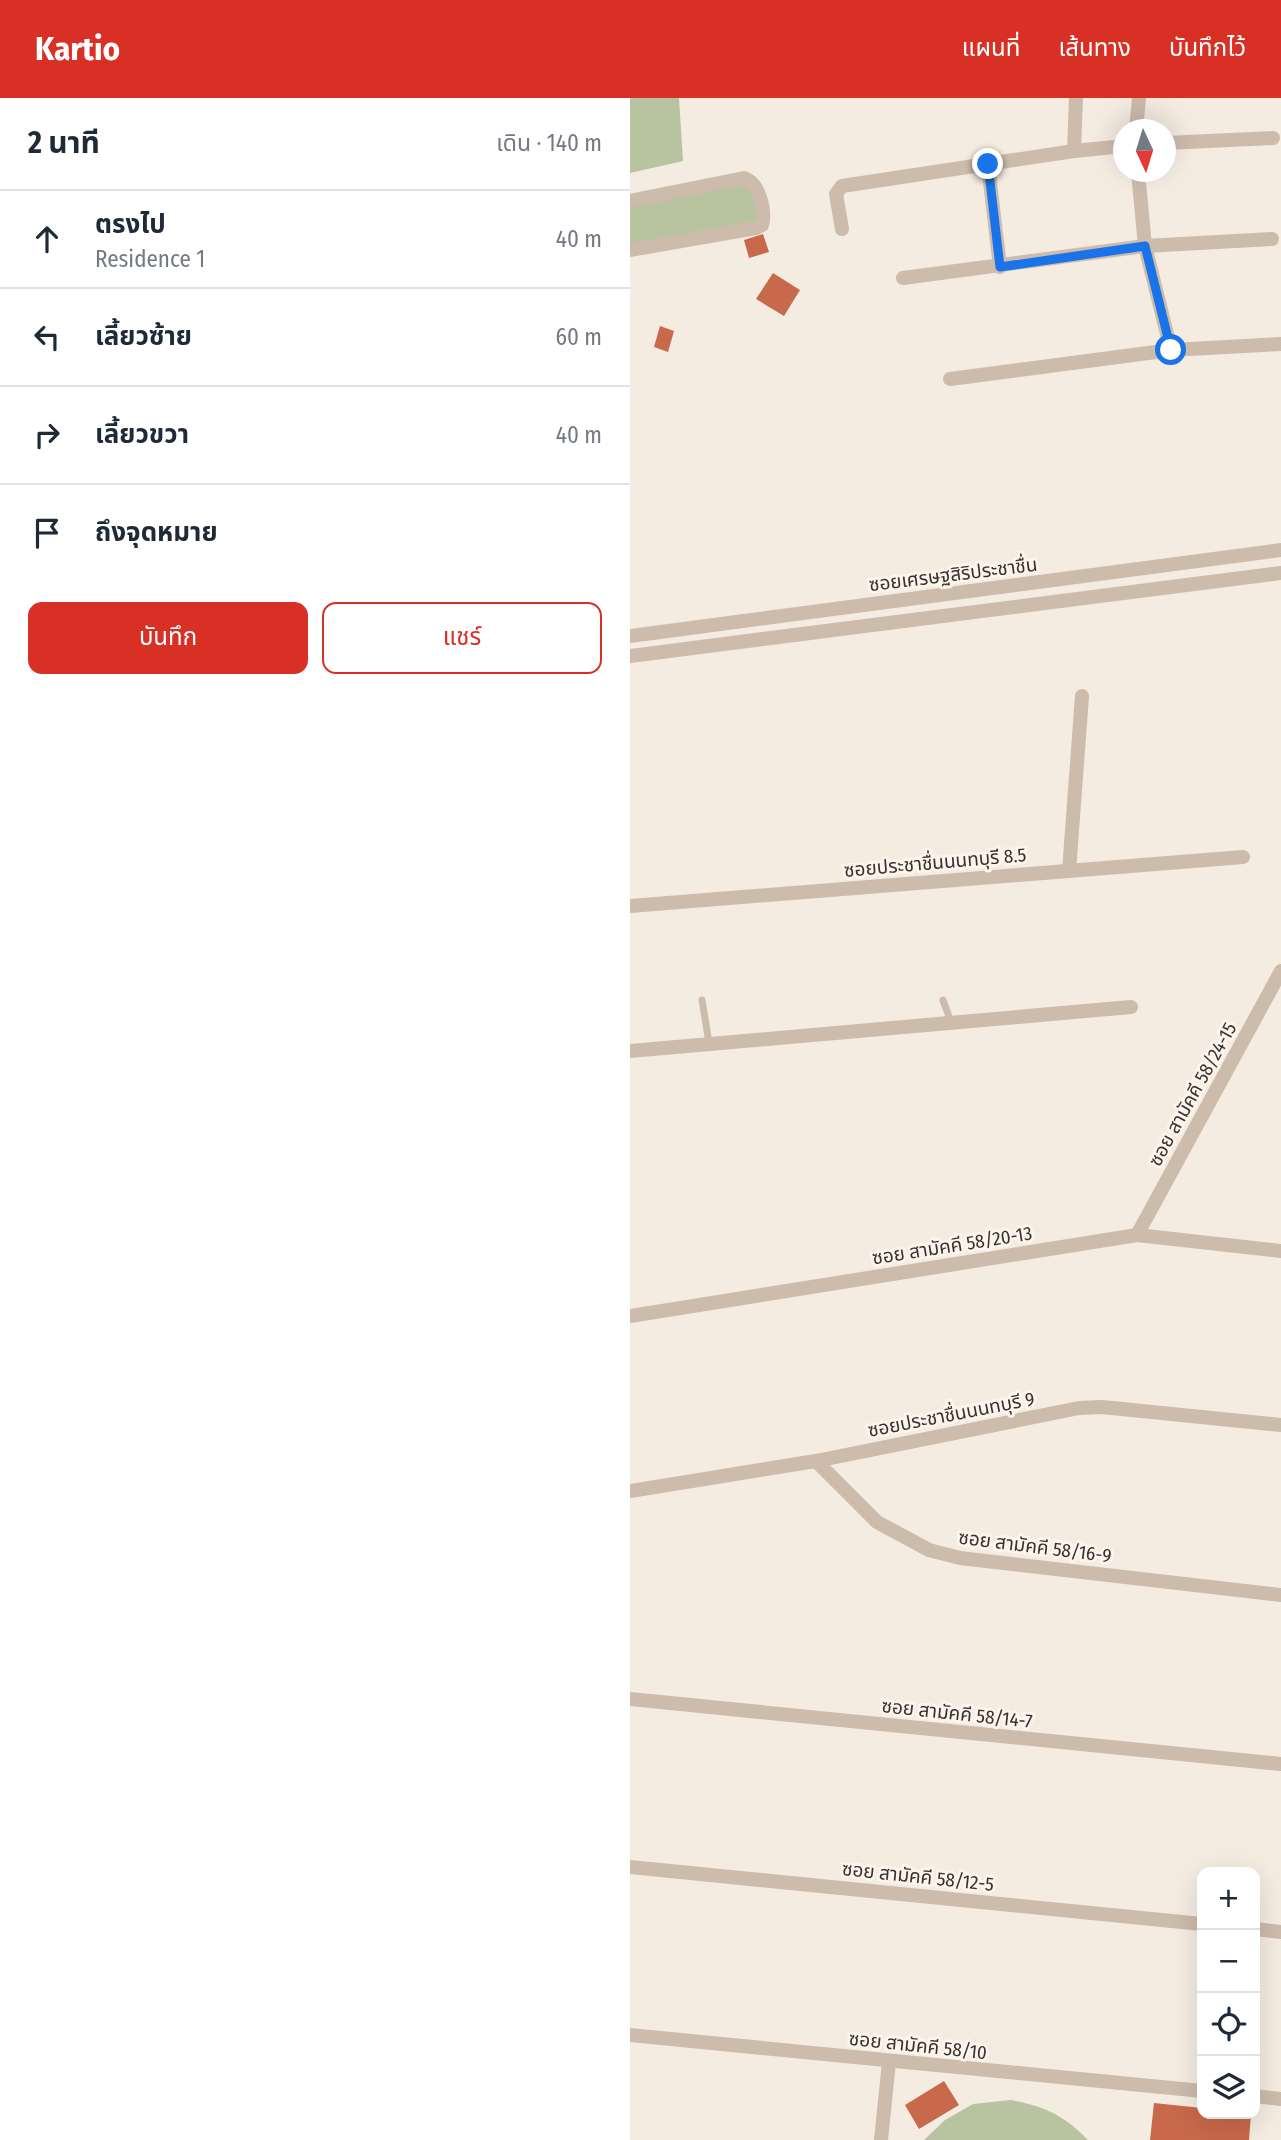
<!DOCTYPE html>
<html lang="th">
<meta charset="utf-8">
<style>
body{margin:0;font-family:"Fira Sans Condensed","Noto Sans Thai",sans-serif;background:#f2f2f3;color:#1f2937}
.controls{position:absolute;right:21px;bottom:21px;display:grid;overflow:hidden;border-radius:14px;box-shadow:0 7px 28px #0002}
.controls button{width:63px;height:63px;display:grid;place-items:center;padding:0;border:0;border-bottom:2px solid #e0e1e3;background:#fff;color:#1f2937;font:35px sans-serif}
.compass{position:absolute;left:483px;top:21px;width:63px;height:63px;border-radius:50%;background:#fff;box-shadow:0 7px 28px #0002;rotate:176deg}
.stop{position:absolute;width:21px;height:21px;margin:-16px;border:5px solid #1a73e8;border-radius:50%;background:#fff}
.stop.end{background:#1a73e8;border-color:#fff;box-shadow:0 2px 7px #0008}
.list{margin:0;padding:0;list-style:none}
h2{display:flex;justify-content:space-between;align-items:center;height:91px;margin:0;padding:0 28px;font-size:30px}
h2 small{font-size:23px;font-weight:400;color:#747a83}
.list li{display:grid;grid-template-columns:46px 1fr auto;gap:21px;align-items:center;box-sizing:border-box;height:98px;padding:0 28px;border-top:2px solid #e0e1e3}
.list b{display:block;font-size:26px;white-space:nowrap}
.list p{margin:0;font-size:23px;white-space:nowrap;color:#747a83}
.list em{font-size:23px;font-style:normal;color:#747a83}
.actions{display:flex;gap:14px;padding:21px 28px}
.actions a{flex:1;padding:16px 0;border:2px solid #d93025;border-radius:14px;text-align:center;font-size:24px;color:#d93025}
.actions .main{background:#d93025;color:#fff}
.icon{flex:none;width:38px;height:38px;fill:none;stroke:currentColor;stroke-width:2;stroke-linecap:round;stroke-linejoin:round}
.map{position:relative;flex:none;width:651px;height:2042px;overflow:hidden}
header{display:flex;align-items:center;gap:42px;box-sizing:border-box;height:98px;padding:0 35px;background:#d93025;color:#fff}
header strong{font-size:33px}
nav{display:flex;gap:38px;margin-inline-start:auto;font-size:24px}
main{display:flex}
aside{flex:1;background:#fff}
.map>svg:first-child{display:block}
.green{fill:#b8c4a0}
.building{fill:#c8694b}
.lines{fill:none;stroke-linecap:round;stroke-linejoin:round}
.service{stroke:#cdbbac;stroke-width:7}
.minor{stroke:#cdbbac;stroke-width:14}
.route{stroke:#1a73e8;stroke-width:9}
.labels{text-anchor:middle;stroke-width:6;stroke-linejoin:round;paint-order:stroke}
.street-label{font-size:19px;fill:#3b302b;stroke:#fbf5ee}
</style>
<header>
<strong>Kartio</strong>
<nav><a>แผนที่</a><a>เส้นทาง</a><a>บันทึกไว้</a></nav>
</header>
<main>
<aside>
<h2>2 นาที<small>เดิน · 140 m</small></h2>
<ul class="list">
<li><svg class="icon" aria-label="ahead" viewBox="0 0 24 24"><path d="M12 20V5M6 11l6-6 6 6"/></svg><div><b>ตรงไป</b><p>Residence 1</p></div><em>40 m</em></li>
<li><svg class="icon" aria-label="left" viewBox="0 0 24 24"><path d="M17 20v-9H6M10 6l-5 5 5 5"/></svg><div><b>เลี้ยวซ้าย</b></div><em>60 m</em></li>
<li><svg class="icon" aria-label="right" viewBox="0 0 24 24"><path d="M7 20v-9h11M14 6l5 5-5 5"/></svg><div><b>เลี้ยวขวา</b></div><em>40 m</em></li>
<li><svg class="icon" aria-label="arrive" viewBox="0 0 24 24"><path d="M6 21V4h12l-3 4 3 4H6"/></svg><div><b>ถึงจุดหมาย</b></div></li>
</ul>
<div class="actions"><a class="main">บันทึก</a><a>แชร์</a></div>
</aside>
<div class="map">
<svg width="651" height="2042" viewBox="0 0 651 2042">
<rect width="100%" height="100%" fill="#f4ebe1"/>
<g class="green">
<polygon points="0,0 49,0 53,63 0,75"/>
<polygon points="123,77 133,126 0,150 0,100"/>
<path d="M381 2002C416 2009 433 2017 458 2042H294L315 2022 343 2006Z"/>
</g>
<g class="building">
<polygon points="133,136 139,154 119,160 114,142"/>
<polygon points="143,175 170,192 154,218 126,201"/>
<polygon points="30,228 44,233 38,254 24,249"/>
<polygon points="314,1983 329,2007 289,2031 275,2007"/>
<polygon points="524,2005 572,2010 572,2016 621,2016 619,2042 520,2042"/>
</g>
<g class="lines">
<g class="service">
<polyline points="72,902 79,945"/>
<polyline points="313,902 321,924"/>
</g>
<g class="minor">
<polyline points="506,32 509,0"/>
<polyline points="536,45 643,40"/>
<polyline points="444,53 446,0"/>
<polyline points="358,67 370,169"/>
<polyline points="508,74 515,148 541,252"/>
<path d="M0 103 114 80C129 84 136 113 132 127L126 130 0 152"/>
<polyline points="212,131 206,96 212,88 444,53 494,48"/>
<polyline points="273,180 515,148 642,141"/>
<polyline points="320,281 541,252 651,246"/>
<polyline points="0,538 651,452"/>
<polyline points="0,558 651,475"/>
<polyline points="439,773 452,598"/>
<polyline points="0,808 613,759"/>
<polyline points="0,953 501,909"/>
<polyline points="507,1137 651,873"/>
<polyline points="0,1218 507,1137 651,1153"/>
<polyline points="186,1363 247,1424 299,1452 330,1460 651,1497"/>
<polyline points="0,1393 186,1363 449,1310 472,1309 651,1327"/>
<polyline points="0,1601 651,1666"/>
<polyline points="0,1769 572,1826"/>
<polyline points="625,1831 651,1834"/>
<polyline points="0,1937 572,1993"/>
<polyline points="625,1998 651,2001"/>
<polyline points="251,2042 259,1964"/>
</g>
</g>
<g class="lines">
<polyline class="route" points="358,66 370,169 515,148 541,252"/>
</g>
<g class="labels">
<g class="street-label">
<text transform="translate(323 476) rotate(-7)" y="7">ซอยเศรษฐสิริประชาชื่น</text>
<text transform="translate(305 764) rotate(-5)" y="7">ซอยประชาชื่นนนทบุรี 8.5</text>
<text transform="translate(562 996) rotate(-61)" y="7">ซอย สามัคคี 58/24-15</text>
<text transform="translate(322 1147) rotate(-9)" y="7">ซอย สามัคคี 58/20-13</text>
<text transform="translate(321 1316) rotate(-11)" y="7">ซอยประชาชื่นนนทบุรี 9</text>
<text transform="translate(405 1448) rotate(7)" y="7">ซอย สามัคคี 58/16-9</text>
<text transform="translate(327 1615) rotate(6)" y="7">ซอย สามัคคี 58/14-7</text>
<text transform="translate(288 1778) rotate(6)" y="7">ซอย สามัคคี 58/12-5</text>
<text transform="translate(288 1947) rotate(6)" y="7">ซอย สามัคคี 58/10</text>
</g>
</g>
</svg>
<div class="controls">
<button>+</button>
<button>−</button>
<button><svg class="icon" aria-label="locate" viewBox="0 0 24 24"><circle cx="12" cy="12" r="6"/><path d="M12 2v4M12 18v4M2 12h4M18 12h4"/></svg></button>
<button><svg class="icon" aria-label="layers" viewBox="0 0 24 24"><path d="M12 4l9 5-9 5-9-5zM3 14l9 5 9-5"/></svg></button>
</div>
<svg class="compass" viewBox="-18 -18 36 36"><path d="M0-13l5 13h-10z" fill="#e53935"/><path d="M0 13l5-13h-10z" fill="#747a83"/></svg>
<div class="stop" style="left:541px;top:252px"></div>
<div class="stop end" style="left:358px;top:66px"></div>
</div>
</main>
